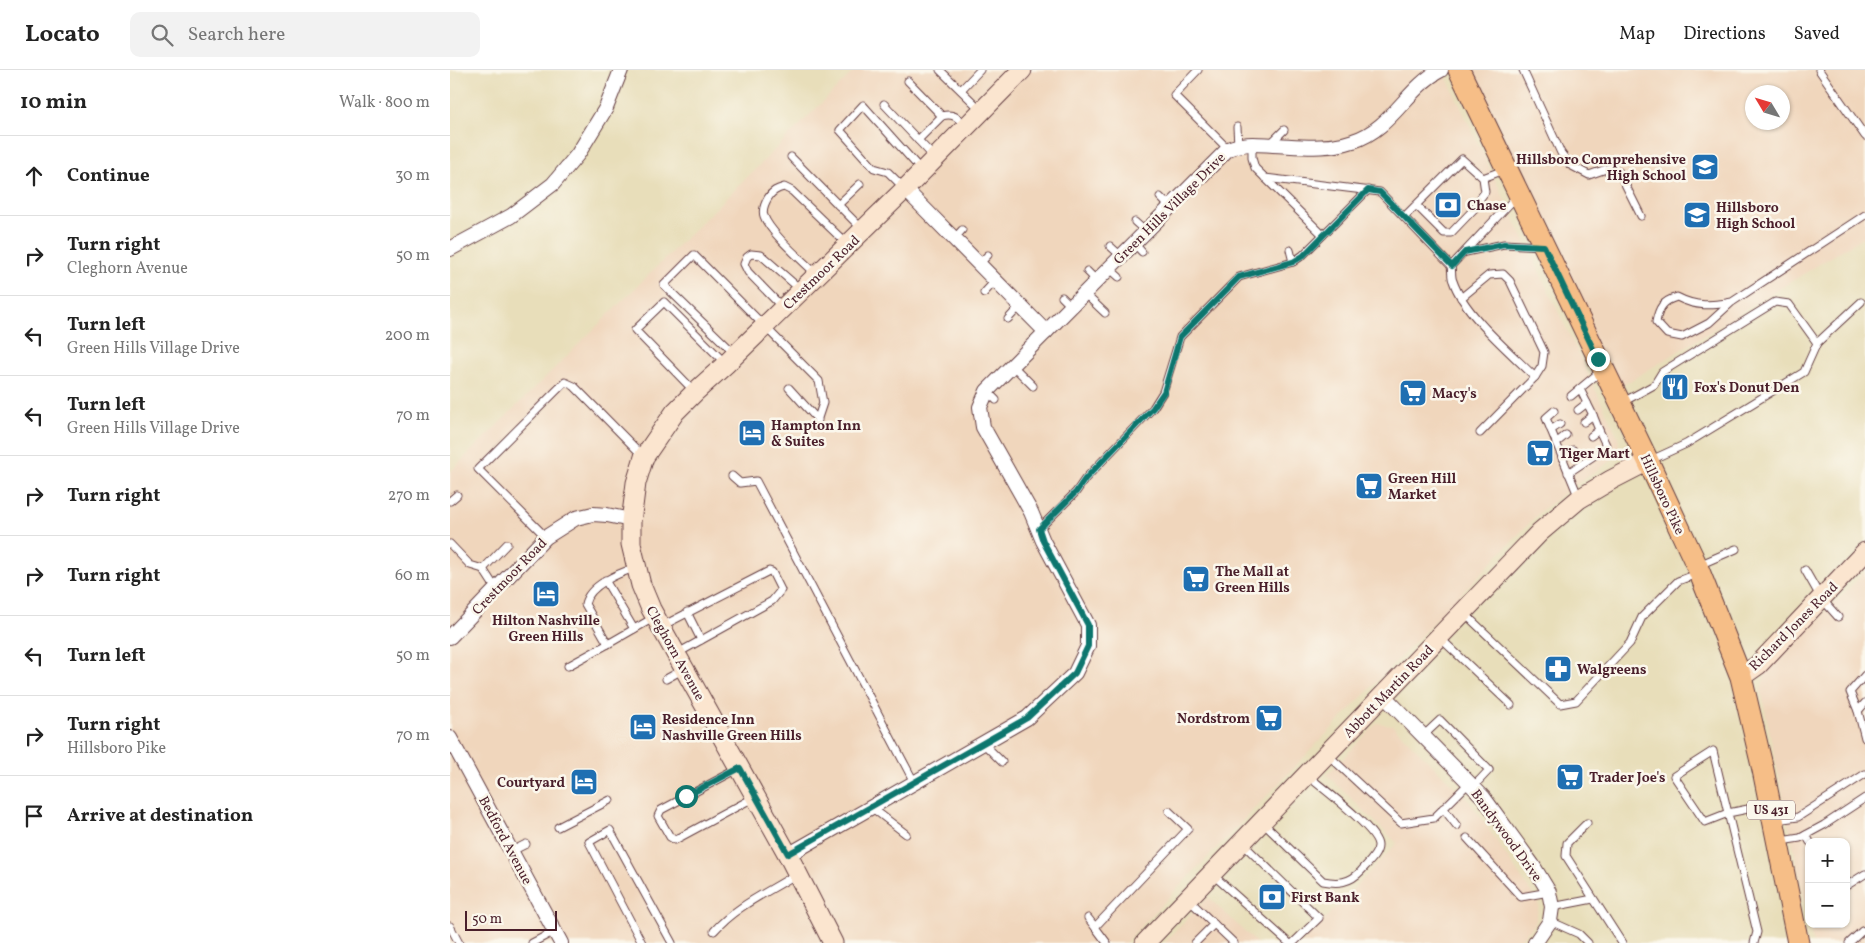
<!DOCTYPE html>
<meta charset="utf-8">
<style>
body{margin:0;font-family:Vollkorn,serif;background:#f2f2f2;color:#222}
.controls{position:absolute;right:15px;bottom:15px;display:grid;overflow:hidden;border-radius:10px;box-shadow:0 1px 4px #0004}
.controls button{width:45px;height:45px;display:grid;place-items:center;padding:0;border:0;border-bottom:1px solid #e0e0e0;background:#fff;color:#222;font:25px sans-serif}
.compass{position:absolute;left:1295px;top:15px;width:45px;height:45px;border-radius:50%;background:#fff;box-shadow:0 1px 4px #0004;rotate:308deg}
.scale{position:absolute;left:15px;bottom:12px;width:92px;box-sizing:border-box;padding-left:5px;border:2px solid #4a1f2b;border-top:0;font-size:14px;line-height:18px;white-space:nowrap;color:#4a1f2b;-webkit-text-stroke:4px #fbf7ec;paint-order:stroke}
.stop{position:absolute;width:15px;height:15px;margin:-11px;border:4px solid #0f766e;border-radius:50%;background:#fff}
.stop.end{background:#0f766e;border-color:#fff;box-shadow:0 1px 5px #0008}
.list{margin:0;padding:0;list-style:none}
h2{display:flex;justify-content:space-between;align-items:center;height:65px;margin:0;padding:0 20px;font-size:21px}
h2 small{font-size:16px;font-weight:400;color:#767676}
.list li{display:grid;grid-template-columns:32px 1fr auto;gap:15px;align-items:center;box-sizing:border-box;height:80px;padding:0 20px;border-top:1px solid #e0e0e0}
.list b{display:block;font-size:19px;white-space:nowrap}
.list p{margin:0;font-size:16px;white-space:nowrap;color:#767676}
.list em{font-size:16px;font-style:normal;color:#767676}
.icon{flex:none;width:28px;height:28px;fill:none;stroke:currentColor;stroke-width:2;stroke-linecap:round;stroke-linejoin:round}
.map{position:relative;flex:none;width:1415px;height:873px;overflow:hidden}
header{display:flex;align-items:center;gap:30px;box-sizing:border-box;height:70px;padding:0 25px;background:#fff;border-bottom:1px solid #e0e0e0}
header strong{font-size:24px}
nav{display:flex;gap:28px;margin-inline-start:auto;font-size:18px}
.search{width:350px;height:45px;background:#f2f2f2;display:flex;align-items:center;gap:12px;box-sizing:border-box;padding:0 18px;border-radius:10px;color:#767676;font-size:19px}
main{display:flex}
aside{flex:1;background:#fff}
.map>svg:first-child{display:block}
.built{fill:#f0d6bc;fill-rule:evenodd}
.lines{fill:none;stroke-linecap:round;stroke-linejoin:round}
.lane-casing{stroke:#623c40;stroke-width:9}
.street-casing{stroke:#623c40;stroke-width:16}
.secondary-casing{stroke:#623c40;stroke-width:21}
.primary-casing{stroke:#623c40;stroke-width:23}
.lane{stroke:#fff;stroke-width:7}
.street{stroke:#fff;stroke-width:14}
.secondary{stroke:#fbe5cf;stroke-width:19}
.primary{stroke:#f6be87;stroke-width:21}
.route{stroke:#0f766e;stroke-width:6}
.labels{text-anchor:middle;stroke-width:5;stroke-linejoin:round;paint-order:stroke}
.shield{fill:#fbf7ec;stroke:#7f6065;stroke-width:1}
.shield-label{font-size:12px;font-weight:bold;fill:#4a1f2b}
.poi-label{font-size:14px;font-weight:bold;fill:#4a1f2b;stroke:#fbf7ec;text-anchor:start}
.street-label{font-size:14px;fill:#4a1f2b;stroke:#fbf7ec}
</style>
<header>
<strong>Locato</strong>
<div class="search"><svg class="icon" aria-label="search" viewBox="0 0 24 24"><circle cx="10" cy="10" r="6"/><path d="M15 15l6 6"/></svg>Search here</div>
<nav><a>Map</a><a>Directions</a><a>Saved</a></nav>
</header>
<main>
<aside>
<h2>10 min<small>Walk · 800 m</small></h2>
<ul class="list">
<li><svg class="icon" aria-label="ahead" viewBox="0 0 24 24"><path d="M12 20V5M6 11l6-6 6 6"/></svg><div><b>Continue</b></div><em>30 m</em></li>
<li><svg class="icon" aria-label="right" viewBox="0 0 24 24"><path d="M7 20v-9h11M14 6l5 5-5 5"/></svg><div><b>Turn right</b><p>Cleghorn Avenue</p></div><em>50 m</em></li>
<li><svg class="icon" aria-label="left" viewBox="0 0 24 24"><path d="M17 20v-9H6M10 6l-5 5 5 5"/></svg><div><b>Turn left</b><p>Green Hills Village Drive</p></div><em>200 m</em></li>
<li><svg class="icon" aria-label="left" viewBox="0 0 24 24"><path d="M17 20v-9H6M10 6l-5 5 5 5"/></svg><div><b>Turn left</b><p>Green Hills Village Drive</p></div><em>70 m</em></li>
<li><svg class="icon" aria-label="right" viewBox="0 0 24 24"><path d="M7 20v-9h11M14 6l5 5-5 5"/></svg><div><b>Turn right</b></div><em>270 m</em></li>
<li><svg class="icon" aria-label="right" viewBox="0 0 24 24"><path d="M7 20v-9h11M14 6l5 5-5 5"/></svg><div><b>Turn right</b></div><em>60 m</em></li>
<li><svg class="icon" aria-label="left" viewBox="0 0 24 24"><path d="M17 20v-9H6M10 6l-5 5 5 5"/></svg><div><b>Turn left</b></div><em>50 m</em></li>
<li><svg class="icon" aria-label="right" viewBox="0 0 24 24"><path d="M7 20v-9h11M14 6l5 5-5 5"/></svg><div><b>Turn right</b><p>Hillsboro Pike</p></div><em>70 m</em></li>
<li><svg class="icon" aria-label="arrive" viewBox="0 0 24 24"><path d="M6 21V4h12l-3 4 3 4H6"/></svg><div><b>Arrive at destination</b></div></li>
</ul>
</aside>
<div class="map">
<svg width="1415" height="873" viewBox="0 0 1415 873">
<rect width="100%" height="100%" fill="#fbf7ec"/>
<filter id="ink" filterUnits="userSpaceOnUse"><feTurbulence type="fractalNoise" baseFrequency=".02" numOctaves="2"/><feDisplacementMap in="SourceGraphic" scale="10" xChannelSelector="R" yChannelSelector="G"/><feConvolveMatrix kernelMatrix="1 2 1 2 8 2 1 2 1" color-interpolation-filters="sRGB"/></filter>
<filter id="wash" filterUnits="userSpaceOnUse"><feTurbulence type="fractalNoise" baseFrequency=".0096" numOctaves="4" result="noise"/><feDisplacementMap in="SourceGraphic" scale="20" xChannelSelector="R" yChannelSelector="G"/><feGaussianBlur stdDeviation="1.12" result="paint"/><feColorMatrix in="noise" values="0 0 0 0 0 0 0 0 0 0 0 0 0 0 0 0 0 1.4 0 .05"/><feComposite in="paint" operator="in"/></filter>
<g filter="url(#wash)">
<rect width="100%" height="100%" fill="#e8deba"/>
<g class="built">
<polygon points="405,0 993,0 1168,367 1169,382 1161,391 1125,415 1092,440 675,873 0,873 0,402"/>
<path d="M1009 0H1415V166L1164 321ZM1302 22H1332V52H1302Z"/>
<polygon points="1415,502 1415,873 1363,873 1359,854 1396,854 1396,772 1359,772 1359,852 1311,620 1316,601"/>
<polygon points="927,653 942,655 1021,733 1089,834 1085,854 1067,873 852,873 947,773 877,705"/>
<polygon points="758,827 807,873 714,873"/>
</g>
</g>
<g filter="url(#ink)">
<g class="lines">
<defs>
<g id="lane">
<polyline points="490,0 531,40"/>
<polyline points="748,0 724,25 778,79"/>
<polyline points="1073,0 1111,83 1120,95 1139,105 1159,98 1169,102 1191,146"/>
<polyline points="1369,0 1415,66"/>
<polyline points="458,11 492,46 468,70"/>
<polyline points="511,20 530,0"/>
<polyline points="434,34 485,88"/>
<path d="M492 46C503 43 507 47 515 55"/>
<polyline points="787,57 788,75"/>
<polyline points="802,73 802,88 805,98 873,165"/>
<polyline points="820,74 834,60"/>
<polyline points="341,87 413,160"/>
<polyline points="815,108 930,122 1001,196"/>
<polyline points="1033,108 1054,100"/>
<polyline points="454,118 438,102 424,98 390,60 413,35 472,101"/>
<polyline points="710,127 719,136"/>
<polyline points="388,135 410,114"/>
<polyline points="955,146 1012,89 1033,108 1035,122 1028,131 1025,138 1001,163 994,163 966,135"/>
<polyline points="685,152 695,161"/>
<polyline points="504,169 512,160"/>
<polyline points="684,173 692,182"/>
<polyline points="660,176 671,186"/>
<polyline points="1016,182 1054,174 1092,176"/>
<polyline points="843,192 853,185 918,120"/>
<polyline points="529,194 538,185"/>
<polyline points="659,198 669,207"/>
<polyline points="637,201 647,211"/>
<path d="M366 204C353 191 320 163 314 146 312 140 315 133 318 128 322 121 327 119 334 117L342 121 398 175"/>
<polyline points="534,223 545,211"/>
<polyline points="634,223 655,243"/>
<polyline points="612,227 621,236"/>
<polyline points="1011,228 1039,205 1053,204 1060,211 1094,282 1092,296 1085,307"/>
<path d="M1282 232C1262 236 1246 237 1227 227 1213 231 1209 237 1206 252L1217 264 1232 267 1259 253 1282 232 1415 145"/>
<polyline points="333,238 298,202 294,194 297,187 301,184 311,185 350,219"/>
<polyline points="558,249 570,236"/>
<polyline points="285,284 214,215 244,185 369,311 373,333 365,357"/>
<polyline points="563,296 583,316"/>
<polyline points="339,318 368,350"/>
<polyline points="537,321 546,330"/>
<polyline points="245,322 185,260 214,232 276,294"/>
<polyline points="1121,326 1151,301"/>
<polyline points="1173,332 1204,315 1212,302 1325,232 1339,234 1367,273"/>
<polyline points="1128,340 1137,333 1130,319"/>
<polyline points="1104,341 1096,348 1129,428"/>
<polyline points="1134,352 1143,345 1137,333"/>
<polyline points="1101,360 1110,354"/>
<path d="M1030 363 1085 307C1060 282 1014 244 1003 211 1001 207 1002 201 1001 196L1067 126"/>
<polyline points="1141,366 1149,360 1143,345"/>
<polyline points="1106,373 1116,365"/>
<polyline points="1112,388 1123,380"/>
<polyline points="1201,390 1236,374 1354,302 1367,273 1411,232"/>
<polyline points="1118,403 1151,381 1156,375 1149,360"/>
<polyline points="282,406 290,413 306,411 464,712"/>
<polyline points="0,431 7,425"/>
<polyline points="589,459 626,422 635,409 703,338 713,322 730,267 789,207 843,192 840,180"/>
<polyline points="96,467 28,399 115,312 124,316 193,386"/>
<polyline points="0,474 20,495 33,499 46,519"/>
<polyline points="1249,495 1286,479"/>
<path d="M185 498C169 503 139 515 135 534L158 574 205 547"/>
<polyline points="33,499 57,474"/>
<polyline points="1355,500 1371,528 1388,547"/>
<polyline points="155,510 184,559"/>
<polyline points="237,542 251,570"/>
<polyline points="1013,542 1110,634 1126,631 1180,573 1192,547 1228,511 1247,504"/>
<polyline points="212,556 319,501 322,502 331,520 322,531 226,584"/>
<polyline points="989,567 1061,635"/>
<polyline points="118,596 158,574"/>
<polyline points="216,609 234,599"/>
<polyline points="1415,633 1408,641 1415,668"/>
<polyline points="1408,641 1400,622 1415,605"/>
<polyline points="973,666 990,650 1039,700 1023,717"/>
<polyline points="533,673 552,692"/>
<polygon points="1263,681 1278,743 1255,752 1224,706"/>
<polyline points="877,684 951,753 984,748 1019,713"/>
<polyline points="288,699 211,740 208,746 220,767 225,770 305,727"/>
<polyline points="421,737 456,764"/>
<polyline points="993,738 1007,756"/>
<polyline points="1326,750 1348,747 1415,704"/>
<path d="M812 752 873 811C888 814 900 813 911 801 917 794 928 785 928 776 929 760 871 717 858 706"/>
<polyline points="1137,753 1117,773 1116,786 1172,873"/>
<polyline points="108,757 160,730"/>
<polyline points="1356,765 1360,772"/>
<polyline points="1017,768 1071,827 1099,822"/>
<polyline points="1331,771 1350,768 1374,755 1415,728"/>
<polyline points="793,774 869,848 843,873"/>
<polyline points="62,781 76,774"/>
<polyline points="762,804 839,873"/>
<polyline points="1396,816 1415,804"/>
<polyline points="739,830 784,873"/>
<polyline points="1102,837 1143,829"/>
<polyline points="638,848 645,857"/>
<polyline points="1100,851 1129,864 1138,873"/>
<polyline points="0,856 9,873"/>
<path d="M264 861C287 835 319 822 348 803"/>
<polyline points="82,873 105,861"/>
<polyline points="192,873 139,772 160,760 222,873"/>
<polyline points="657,873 645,857 738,759 719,741"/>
<polyline points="745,873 764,854"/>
<polyline points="1304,873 1307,862 1278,743 1318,735"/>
<polyline points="1399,873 1412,861 1415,860"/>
</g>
<g id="street">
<polyline points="455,119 596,262"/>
<polyline points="0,179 61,146 103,114 128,84 156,38 171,0"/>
<polyline points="0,567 96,467 126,448 143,444 157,445 181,450"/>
<polyline points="933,625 1034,728 1082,794 1099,822 1102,837 1100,851 1085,873"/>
<polyline points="0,668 111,873"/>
<path d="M338 785 577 648 625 603 638 576V555L593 471 581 442 533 357 530 337 537 321 778 79C794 72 806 74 823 75 849 76 877 80 903 71 942 59 957 17 991 0"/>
</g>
<g id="secondary">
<polyline points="1291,607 1308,595 1415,482"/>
<polyline points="383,873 338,785 201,539 191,515 181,474 181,452 186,413 194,387 225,342 245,322 276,294 455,119 572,0"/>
<polyline points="695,873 1090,462 1129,429 1161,410 1198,391"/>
</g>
<polyline id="primary" points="1009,0 1198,391 1247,496 1291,607 1313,700 1348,873"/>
</defs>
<use href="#lane" class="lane-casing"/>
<use href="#street" class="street-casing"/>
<use href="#secondary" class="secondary-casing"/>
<use href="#primary" class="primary-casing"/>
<use href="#lane" class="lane"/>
<use href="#street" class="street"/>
<use href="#secondary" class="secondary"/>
<use href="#primary" class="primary"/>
</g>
</g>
<g class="lines" filter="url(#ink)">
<polyline class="route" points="236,726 290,698 338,784 577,648 625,603 638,576 638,555 593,471 589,459 626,422 635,409 703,338 714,322 730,267 789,207 843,192 853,186 918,120 930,122 1002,196 1015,182 1054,174 1094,176 1148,289"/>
</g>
<defs>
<symbol id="school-square" viewBox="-11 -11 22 22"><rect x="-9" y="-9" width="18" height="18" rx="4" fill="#1f6fb2" stroke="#fbf7ec"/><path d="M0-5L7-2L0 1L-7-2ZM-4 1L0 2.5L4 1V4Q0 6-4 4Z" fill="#fff"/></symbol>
<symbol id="bank-square" viewBox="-11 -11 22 22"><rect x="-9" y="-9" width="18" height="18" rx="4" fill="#1f6fb2" stroke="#fbf7ec"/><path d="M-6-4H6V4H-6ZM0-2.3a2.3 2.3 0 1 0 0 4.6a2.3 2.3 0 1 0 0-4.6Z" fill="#fff"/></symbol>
<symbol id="restaurant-square" viewBox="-11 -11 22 22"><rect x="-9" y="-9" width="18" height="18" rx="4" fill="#1f6fb2" stroke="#fbf7ec"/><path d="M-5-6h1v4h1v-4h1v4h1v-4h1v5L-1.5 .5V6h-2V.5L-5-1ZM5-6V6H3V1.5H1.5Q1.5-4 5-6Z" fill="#fff"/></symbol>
<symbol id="supermarket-square" viewBox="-11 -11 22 22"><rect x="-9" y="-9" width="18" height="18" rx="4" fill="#1f6fb2" stroke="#fbf7ec"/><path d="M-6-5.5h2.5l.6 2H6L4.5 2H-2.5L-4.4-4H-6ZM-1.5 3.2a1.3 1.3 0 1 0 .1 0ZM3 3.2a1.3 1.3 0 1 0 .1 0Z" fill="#fff"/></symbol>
<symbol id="hotel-square" viewBox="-11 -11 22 22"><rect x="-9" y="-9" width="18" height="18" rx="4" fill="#1f6fb2" stroke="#fbf7ec"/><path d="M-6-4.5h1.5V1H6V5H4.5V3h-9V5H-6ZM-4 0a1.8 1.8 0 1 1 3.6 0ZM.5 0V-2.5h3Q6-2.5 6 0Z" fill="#fff"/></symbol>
<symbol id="pharmacy-square" viewBox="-11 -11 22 22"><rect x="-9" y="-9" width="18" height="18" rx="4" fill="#1f6fb2" stroke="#fbf7ec"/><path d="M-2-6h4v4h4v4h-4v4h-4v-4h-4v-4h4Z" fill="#fff"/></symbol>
</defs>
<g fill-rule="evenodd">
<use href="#school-square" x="1239" y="81" width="32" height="32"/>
<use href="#bank-square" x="982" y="119" width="32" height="32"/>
<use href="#school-square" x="1231" y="129" width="32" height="32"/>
<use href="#restaurant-square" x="1209" y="301" width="32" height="32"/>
<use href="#supermarket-square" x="947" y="307" width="32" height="32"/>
<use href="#hotel-square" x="286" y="347" width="32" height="32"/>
<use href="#supermarket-square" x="1074" y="367" width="32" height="32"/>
<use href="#supermarket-square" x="903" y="400" width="32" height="32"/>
<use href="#supermarket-square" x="730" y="493" width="32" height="32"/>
<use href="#hotel-square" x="80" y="508" width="32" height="32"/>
<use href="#pharmacy-square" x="1092" y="583" width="32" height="32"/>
<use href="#supermarket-square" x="803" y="632" width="32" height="32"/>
<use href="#hotel-square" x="177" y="641" width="32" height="32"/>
<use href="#supermarket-square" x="1104" y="691" width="32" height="32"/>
<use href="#hotel-square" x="118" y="696" width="32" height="32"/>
<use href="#bank-square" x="806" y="811" width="32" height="32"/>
</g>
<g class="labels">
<rect class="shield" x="1297" y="730.5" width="48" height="19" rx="4"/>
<g class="shield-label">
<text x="1321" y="744">US 431</text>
</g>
<g class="poi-label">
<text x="1236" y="94" text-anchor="end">Hillsboro Comprehensive<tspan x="1236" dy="16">High School</tspan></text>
<text x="1017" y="140">Chase</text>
<text x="1266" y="142">Hillsboro<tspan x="1266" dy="16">High School</tspan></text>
<text x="1244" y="322">Fox's Donut Den</text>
<text x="982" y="328">Macy's</text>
<text x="321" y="360">Hampton Inn<tspan x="321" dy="16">&amp; Suites</tspan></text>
<text x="1109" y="388">Tiger Mart</text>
<text x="938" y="413">Green Hill<tspan x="938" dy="16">Market</tspan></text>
<text x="765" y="506">The Mall at<tspan x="765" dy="16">Green Hills</tspan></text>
<text x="96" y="555" text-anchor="middle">Hilton Nashville<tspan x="96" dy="16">Green Hills</tspan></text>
<text x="1127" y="604">Walgreens</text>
<text x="800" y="653" text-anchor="end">Nordstrom</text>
<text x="212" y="654">Residence Inn<tspan x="212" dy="16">Nashville Green Hills</tspan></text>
<text x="1139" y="712">Trader Joe's</text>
<text x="115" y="717" text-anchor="end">Courtyard</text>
<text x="841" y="832">First Bank</text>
</g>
<g class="street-label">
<text transform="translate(719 138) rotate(-45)" y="5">Green Hills Village Drive</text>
<text transform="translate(371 202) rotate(-44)" y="5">Crestmoor Road</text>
<text transform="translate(1213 424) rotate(65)" y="5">Hillsboro Pike</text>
<text transform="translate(59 506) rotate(-46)" y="5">Crestmoor Road</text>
<text transform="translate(1343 556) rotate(-45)" y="5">Richard Jones Road</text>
<text transform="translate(226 583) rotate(61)" y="5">Cleghorn Avenue</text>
<text transform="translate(938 621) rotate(-46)" y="5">Abbott Martin Road</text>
<text transform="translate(1057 765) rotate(54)" y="5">Bandywood Drive</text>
<text transform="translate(56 770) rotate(62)" y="5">Bedford Avenue</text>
</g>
</g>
</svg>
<div class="controls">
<button>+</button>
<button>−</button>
</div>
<svg class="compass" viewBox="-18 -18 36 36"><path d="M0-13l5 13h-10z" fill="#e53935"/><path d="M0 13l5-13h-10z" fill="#767676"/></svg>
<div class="scale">50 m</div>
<div class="stop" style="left:236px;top:726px"></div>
<div class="stop end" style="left:1148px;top:289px"></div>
</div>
</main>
